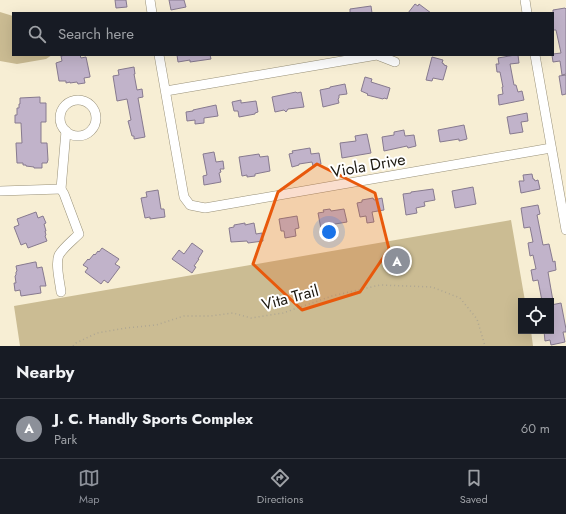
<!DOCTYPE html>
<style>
body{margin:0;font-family:Jost,sans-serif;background:#242831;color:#f1f3f6}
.controls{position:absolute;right:12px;bottom:12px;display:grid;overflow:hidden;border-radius:0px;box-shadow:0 4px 16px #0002}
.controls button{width:36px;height:36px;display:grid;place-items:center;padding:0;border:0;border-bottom:1px solid #363941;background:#171b24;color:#f1f3f6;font:20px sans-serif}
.you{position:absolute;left:329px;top:232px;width:14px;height:14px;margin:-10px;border:3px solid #fff;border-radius:50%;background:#1a73e8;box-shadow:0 0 0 6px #1a73e833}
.badge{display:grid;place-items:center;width:26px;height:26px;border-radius:50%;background:#8c9099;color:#fff;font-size:13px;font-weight:700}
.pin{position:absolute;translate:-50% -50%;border:2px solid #fff;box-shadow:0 1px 4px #0006}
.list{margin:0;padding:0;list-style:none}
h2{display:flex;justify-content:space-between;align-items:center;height:52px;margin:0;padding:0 16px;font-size:17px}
h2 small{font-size:13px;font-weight:400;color:#9ea1a6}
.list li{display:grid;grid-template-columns:26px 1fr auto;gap:12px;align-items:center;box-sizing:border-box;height:60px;padding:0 16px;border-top:1px solid #363941}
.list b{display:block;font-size:15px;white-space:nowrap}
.list p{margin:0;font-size:13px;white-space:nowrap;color:#9ea1a6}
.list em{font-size:13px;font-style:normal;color:#9ea1a6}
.icon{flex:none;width:22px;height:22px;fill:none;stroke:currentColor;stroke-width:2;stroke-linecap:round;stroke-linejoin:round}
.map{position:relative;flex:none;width:566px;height:346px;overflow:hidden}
.search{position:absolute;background:#171b24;box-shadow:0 4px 16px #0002;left:12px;right:12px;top:12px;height:44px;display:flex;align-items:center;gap:10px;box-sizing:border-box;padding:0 14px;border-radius:0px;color:#9ea1a6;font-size:15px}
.sheet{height:112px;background:#171b24}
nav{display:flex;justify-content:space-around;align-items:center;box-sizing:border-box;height:56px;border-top:1px solid #363941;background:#171b24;font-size:11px;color:#9ea1a6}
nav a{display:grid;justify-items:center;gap:2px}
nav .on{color:#8c9099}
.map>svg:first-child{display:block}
.green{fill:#cbbc93}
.building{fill:#c1b3ca;stroke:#877a8f}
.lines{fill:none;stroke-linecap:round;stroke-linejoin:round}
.minor-casing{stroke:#999179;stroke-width:10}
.path{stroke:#aea692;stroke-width:1.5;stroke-dasharray:1 3;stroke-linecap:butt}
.minor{stroke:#fff;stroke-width:9}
.marked{fill:#e8590c;fill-opacity:0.2;stroke:#e8590c;stroke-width:3;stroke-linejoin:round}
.labels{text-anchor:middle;stroke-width:4;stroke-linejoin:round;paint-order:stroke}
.street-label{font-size:16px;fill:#1d1910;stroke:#fff}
</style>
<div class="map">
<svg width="566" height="346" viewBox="0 0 566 346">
<rect width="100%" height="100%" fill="#f7eed4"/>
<g class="green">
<polygon points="0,12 13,16 13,55 52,55 46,59 17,64 0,61"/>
<polygon points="511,220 525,301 521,301 521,331 531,331 533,346 20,346 14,306"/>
</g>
<g class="building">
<polygon points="115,0 126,0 127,7 116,8"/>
<polygon points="169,0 184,0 186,7 171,10"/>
<polygon points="415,4 418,6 419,4 431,13 408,13"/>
<polygon points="371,6 372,13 350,13 350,9"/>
<polygon points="565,8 566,9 566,74 562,75 560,61 553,62 552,55 553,54 561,53 556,30 553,30 553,10"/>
<polygon points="66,55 80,55 81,58 86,57 90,76 90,77 84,78 85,83 78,84 77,82 70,83 70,82 66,83 66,81 59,81 56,63 62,61 61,56"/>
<polygon points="177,55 210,55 211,59 190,62 190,60 178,62"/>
<polygon points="515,55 518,55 519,63 510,64 514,85 516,85 518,92 522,91 524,100 499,105 498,95 503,94 502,87 503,87 500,72 497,72 496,64 499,64 498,58"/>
<polygon points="432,57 443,60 442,63 444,64 444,65 447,66 443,80 433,78 432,81 426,80"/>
<polygon points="134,67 135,74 134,74 137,90 142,89 143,97 138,98 145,137 134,139 134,136 132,136 128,121 131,120 127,99 117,101 113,76 119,75 118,70"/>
<polygon points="566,75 566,94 562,95 559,76"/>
<polygon points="365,77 372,79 371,82 390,88 387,99 384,98 383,99 367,95 368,94 361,91"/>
<polygon points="345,84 347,94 339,95 339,98 338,99 339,103 323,107 320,90 330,88 330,87"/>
<polygon points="296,92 297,93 301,92 304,107 288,109 286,112 284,110 275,112 272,97"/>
<polygon points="40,97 40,103 46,103 46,122 41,122 41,143 47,143 48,160 47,163 42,163 42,168 34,168 34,167 26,166 26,165 23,165 23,163 17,163 16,144 16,143 22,143 21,123 15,123 15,115 17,115 17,108 19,108 19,104 20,104 20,98"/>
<polygon points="241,100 241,103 256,101 258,112 255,113 255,114 239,117 238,111 234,111 232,102"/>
<polygon points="216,105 218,116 204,118 204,123 195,124 195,120 187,121 186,112 193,111 193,110"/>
<polygon points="527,113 528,121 521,122 523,132 510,134 507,117"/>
<polygon points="464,125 467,139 459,141 459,139 440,142 438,130"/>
<polygon points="404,130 404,131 405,136 414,135 416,146 408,148 407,146 384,151 382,137 394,135 394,132"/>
<polygon points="367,134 371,153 342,158 340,143 356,141 355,136"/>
<polygon points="310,148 311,154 319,153 321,164 313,166 312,162 299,164 299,165 292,167 289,154 293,153 292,151"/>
<polygon points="214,152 216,162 223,161 224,169 220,169 221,172 219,173 221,182 204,185 203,176 207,175 203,154"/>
<polygon points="259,154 260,157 268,156 270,171 255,174 255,176 247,177 247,175 242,176 239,157"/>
<polygon points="532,174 533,179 534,179 535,181 538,180 540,189 521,193 519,181 524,181 523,175"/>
<polygon points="473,187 476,204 455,208 452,191"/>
<polygon points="433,189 435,200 424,202 425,206 416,208 417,213 406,215 403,194 411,193 411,192"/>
<polygon points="158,190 161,209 164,209 165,217 150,219 150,217 145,218 141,198 147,197 146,192"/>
<polygon points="373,198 374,200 382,198 384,210 372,212 374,222 367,223 366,216 360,217 357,203 362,202 362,200"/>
<polygon points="538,205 540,214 537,215 543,245 549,244 553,262 555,261 556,270 548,272 553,301 542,301 538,280 533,281 531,270 536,269 533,255 530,256 528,243 533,242 530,227 524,228 521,208"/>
<polygon points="330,209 331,211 344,209 347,222 335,224 336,233 329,235 328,228 321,229 318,213 324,212 323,210"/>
<polygon points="36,212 38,218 43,216 46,223 44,224 46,231 45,231 46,235 45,236 47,241 28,248 26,243 21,245 14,227 19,225 17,219"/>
<polygon points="297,216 299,228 295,229 296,236 285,238 284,231 281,231 279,219"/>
<polygon points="245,223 245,225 254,223 256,234 262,233 263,241 248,243 247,241 231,242 229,228 234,227 234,225"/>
<polygon points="192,243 203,251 198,259 199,259 194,266 196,267 192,273 172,259 179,250 184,254"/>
<polygon points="102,248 119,259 115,264 120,267 108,283 104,280 101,284 85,272 88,268 83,265 88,259 89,260 94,254 95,255 98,251 99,252"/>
<polygon points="35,262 36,262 37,268 42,267 46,286 40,286 41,293 21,296 20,290 15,291 14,283 16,283 15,276 16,275 16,272 17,271 16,266"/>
<polygon points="561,303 566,329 566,332 563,332 565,342 551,345 550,340 545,341 544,331 551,331 551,305"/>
</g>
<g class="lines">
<defs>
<g id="minor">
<polyline points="150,0 152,13"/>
<polyline points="525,0 527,13"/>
<polyline points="159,55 184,197 190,205 205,208 551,148"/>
<polyline points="535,55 566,230"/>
<polyline points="166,91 377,55 395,62"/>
<circle cx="78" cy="118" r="18"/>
<polyline points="0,191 61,189"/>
<path d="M61 292C60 283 55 263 59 255 63 248 73 240 79 234L64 194 61 189 66 131"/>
</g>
</defs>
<use href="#minor" class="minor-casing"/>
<polyline class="path" points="73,346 76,343 97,333 126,328 156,325 184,316 210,316 233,313 251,318 283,313 332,296 380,285 432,287 460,298 477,319 485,346"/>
<use href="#minor" class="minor"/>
</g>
<path class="marked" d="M317 164 375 193 389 249 360 292 302 310 253 264 278 192Z"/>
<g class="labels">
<g class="street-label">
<text transform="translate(368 165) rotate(-10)" y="6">Viola Drive</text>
<text transform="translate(290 297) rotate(-15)" y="6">Vita Trail</text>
</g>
</g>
</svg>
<div class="controls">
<button><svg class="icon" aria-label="locate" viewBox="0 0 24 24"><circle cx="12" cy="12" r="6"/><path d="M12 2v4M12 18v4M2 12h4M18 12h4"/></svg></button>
</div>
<div class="you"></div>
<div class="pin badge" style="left:397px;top:261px">A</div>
<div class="search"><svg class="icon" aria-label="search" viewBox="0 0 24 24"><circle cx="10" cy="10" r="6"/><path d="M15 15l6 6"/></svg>Search here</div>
</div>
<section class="sheet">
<h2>Nearby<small></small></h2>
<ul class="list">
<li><span class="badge">A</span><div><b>J. C. Handly Sports Complex</b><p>Park</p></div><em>60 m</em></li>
</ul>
</section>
<nav>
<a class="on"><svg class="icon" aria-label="map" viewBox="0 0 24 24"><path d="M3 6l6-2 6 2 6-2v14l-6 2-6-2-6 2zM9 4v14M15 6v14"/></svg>Map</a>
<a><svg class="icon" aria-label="directions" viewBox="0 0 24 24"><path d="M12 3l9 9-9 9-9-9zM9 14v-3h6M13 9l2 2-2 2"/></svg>Directions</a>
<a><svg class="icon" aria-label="saved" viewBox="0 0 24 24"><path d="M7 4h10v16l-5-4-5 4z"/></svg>Saved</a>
</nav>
